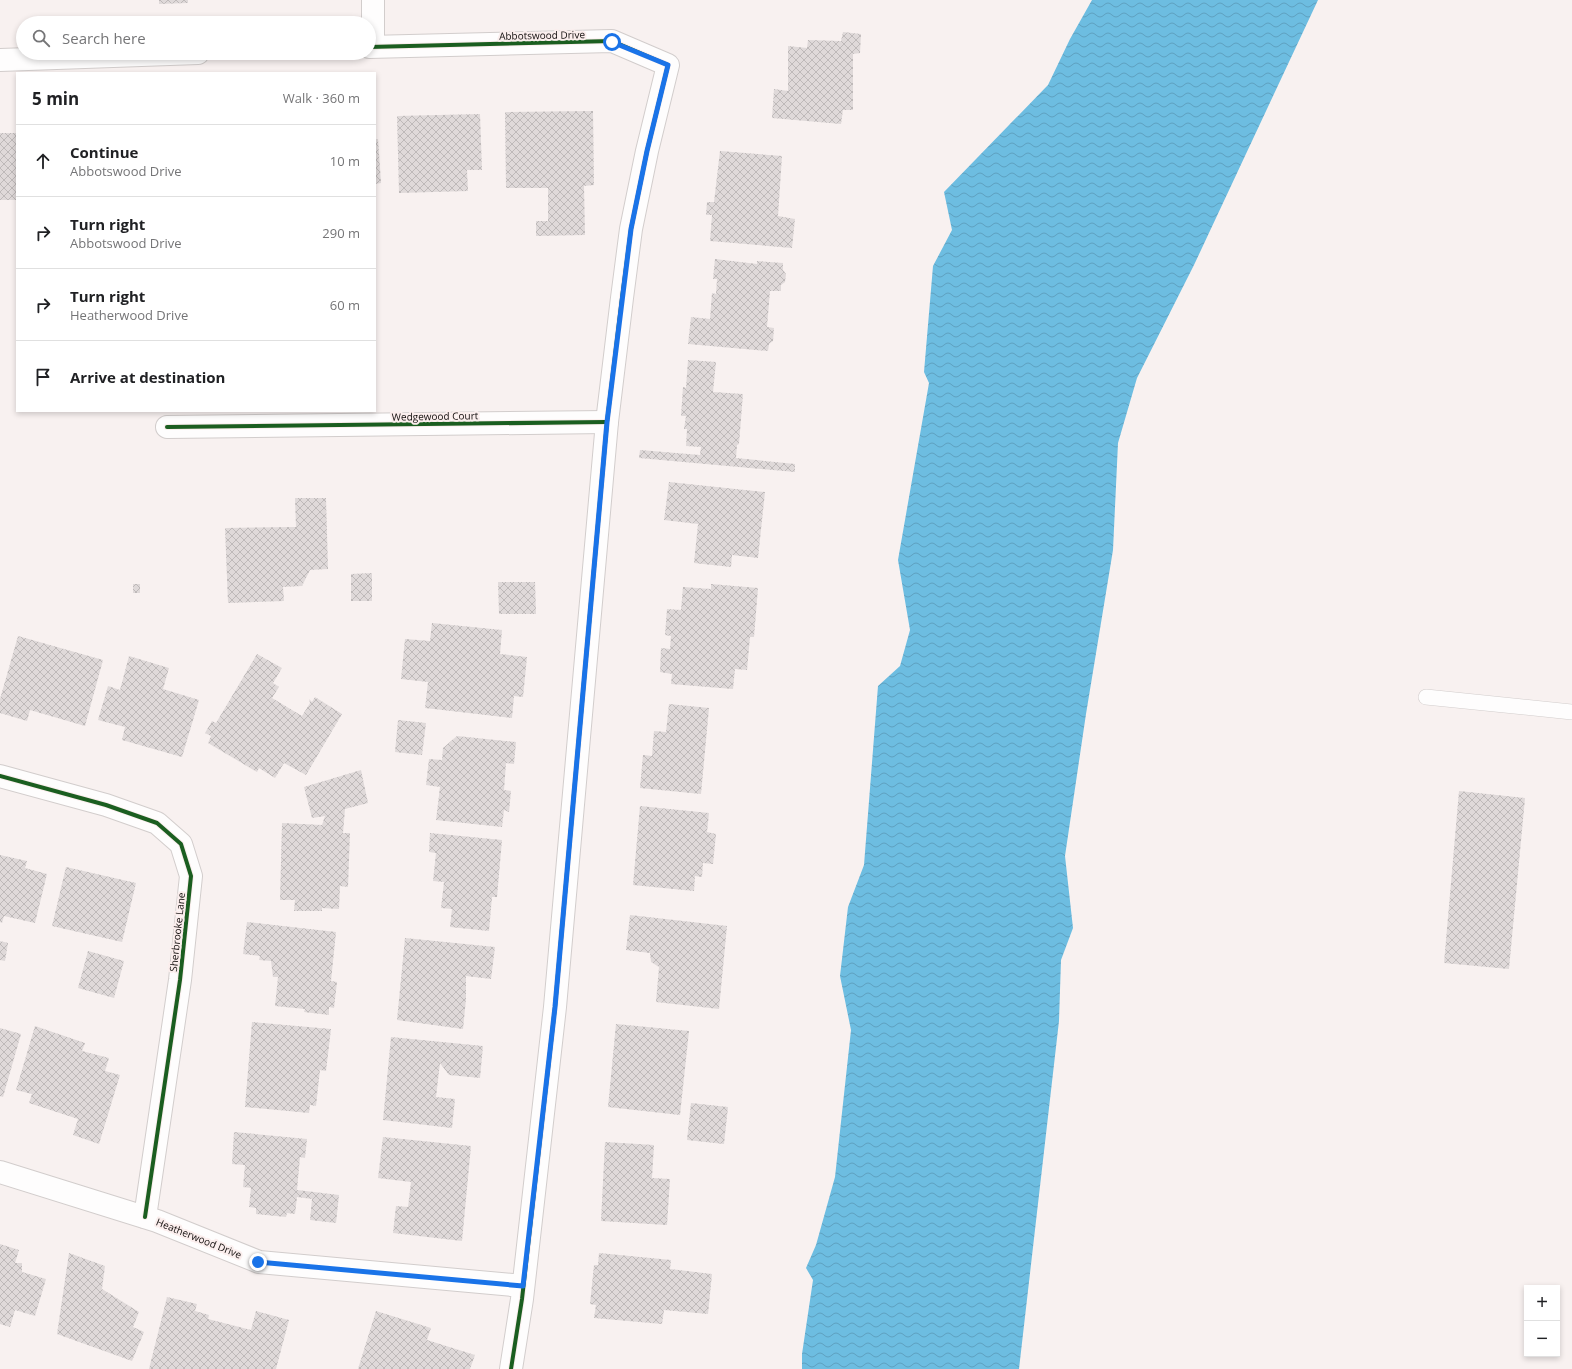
<!DOCTYPE html>
<meta charset="utf-8">
<style>
body{margin:0;font-family:"Open Sans",sans-serif;background:#f2f2f2;color:#202124}
.controls{position:absolute;right:12px;bottom:12px;display:grid;overflow:hidden;border-radius:0px;box-shadow:0 2px 6px #0003}
.controls button{width:36px;height:36px;display:grid;place-items:center;padding:0;border:0;border-bottom:1px solid #e0e0e0;background:#fff;color:#202124;font:20px sans-serif}
.stop{position:absolute;width:12px;height:12px;margin:-9px;border:3px solid #1a73e8;border-radius:50%;background:#fff}
.stop.end{background:#1a73e8;border-color:#fff;box-shadow:0 1px 4px #0008}
.list{margin:0;padding:0;list-style:none}
h2{display:flex;justify-content:space-between;align-items:center;height:52px;margin:0;padding:0 16px;font-size:17px}
h2 small{font-size:13px;font-weight:400;color:#757577}
.list li{display:grid;grid-template-columns:26px 1fr auto;gap:12px;align-items:center;box-sizing:border-box;height:72px;padding:0 16px;border-top:1px solid #e0e0e0}
.list b{display:block;font-size:15px;white-space:nowrap}
.list p{margin:0;font-size:13px;white-space:nowrap;color:#757577}
.list em{font-size:13px;font-style:normal;color:#757577}
.icon{flex:none;width:22px;height:22px;fill:none;stroke:currentColor;stroke-width:2;stroke-linecap:round;stroke-linejoin:round}
.map{position:relative;flex:none;width:1572px;height:1369px;overflow:hidden}
.search{position:absolute;background:#fff;box-shadow:0 2px 6px #0003;left:16px;top:16px;width:360px;height:44px;display:flex;align-items:center;gap:10px;box-sizing:border-box;padding:0 14px;border-radius:22px;color:#757577;font-size:15px}
.panel{position:absolute;background:#fff;box-shadow:0 2px 6px #0003;left:16px;top:72px;width:360px;height:340px;border-radius:0px}
.map>svg:first-child{display:block}
.water{fill:url(#water-waves)}
.building{fill:url(#building-cross-hatch)}
.lines{fill:none;stroke-linecap:round;stroke-linejoin:round}
.lane-casing{stroke:#d2cdcc;stroke-width:16}
.street-casing{stroke:#d2cdcc;stroke-width:24}
.lane{stroke:#fefdfd;stroke-width:15}
.street{stroke:#fefdfd;stroke-width:22}
.cycleway-casing{stroke:#fbeeed;stroke-width:6}
.cycleway{stroke:#1b5e20;stroke-width:4}
.route{stroke:#1a73e8;stroke-width:5}
.labels{text-anchor:middle;stroke-width:4;stroke-linejoin:round;paint-order:stroke}
.street-label{font-size:10px;fill:#130f0e;stroke:#fbeeed}
</style>
<div class="map">
<svg width="1572" height="1369" viewBox="0 0 1572 1369">
<defs>
<pattern id="water-waves" width="16" height="10" patternUnits="userSpaceOnUse"><rect width="16" height="10" fill="#6dbde1"/><path d="M0 5q4-4 8 0t8 0" fill="none" stroke="#5ea1c0"/></pattern>
<pattern id="building-cross-hatch" width="8" height="8" patternUnits="userSpaceOnUse"><rect width="8" height="8" fill="#dfd9d9"/><path d="M0 0l8 8M0 8l8-8" fill="none" stroke="#beb9b9"/></pattern>
</defs>
<rect width="100%" height="100%" fill="#f8f1f0"/>
<polygon class="water" points="1092,0 1318,0 1194,265 1137,378 1118,443 1113,550 1086,714 1065,856 1073,928 1061,960 1059,1021 1019,1369 802,1369 802,1354 813,1280 806,1268 816,1245 835,1177 851,1030 840,976 848,907 864,865 878,686 900,666 910,630 898,560 929,383 924,372 933,266 952,230 944,192 1048,85 1070,39"/>
<g class="building">
<polygon points="159,0 188,0 188,3 159,4"/>
<polygon points="843,32 861,34 860,53 853,54 853,110 843,110 841,124 772,118 774,89 788,91 788,46 807,48 808,40 841,41"/>
<polygon points="593,111 594,185 584,186 585,235 536,236 536,221 548,221 548,188 506,188 505,112"/>
<polygon points="480,114 482,170 467,170 468,191 399,193 397,116"/>
<rect x="0" y="133" width="17" height="67"/>
<polygon points="375,139 378,139 381,183 375,184"/>
<polygon points="720,151 782,156 778,216 795,219 792,248 710,241 712,215 706,215 707,202 714,202"/>
<polygon points="715,259 757,264 757,261 783,263 783,270 786,274 785,282 781,285 781,291 770,291 767,327 774,328 773,341 769,344 768,351 688,344 691,317 710,319 712,293 716,294 717,279 713,279"/>
<polygon points="688,360 716,362 713,392 743,394 739,444 737,445 736,458 795,464 795,472 639,458 640,450 700,455 701,447 686,446 687,429 684,429 686,416 681,416 683,387 686,388"/>
<polygon points="669,482 765,492 758,558 732,555 731,567 694,563 698,524 664,520"/>
<polygon points="295,498 326,498 328,569 310,570 302,586 283,587 284,601 228,603 225,528 296,527"/>
<polygon points="372,573 372,601 351,601 351,574"/>
<polygon points="498,582 535,582 536,614 499,614"/>
<rect x="133" y="584" width="7" height="9"/>
<polygon points="711,584 758,588 754,637 750,637 747,670 735,669 733,689 671,684 672,674 660,672 661,648 670,649 671,636 665,635 667,609 681,610 683,587 711,589"/>
<polygon points="432,623 502,630 500,654 527,657 523,697 514,696 512,718 425,708 428,682 401,679 405,639 430,641"/>
<polygon points="18,636 103,660 85,726 30,710 27,721 0,713 0,699"/>
<polygon points="257,654 282,668 273,683 279,687 272,698 302,716 310,703 309,699 312,702 315,697 342,714 306,775 284,763 275,778 259,768 257,772 208,743 211,736 205,733 212,721 216,723"/>
<polygon points="129,656 169,668 163,689 199,700 182,757 122,740 125,727 98,720 108,686 120,690"/>
<polygon points="669,704 709,708 701,794 640,788 643,755 652,756 654,731 666,732"/>
<polygon points="398,720 426,723 422,755 395,752"/>
<polygon points="457,736 516,742 514,764 506,763 504,790 511,791 509,812 504,810 502,827 436,820 440,787 426,785 429,759 442,760 443,748"/>
<polygon points="361,770 368,803 345,809 343,833 350,833 348,887 340,886 339,909 322,908 322,911 294,911 295,900 280,900 282,823 322,825 325,816 312,818 304,787"/>
<polygon points="1459,791 1525,798 1509,969 1444,963"/>
<polygon points="640,806 709,813 707,832 716,834 713,864 703,863 702,877 695,876 694,891 633,885"/>
<polygon points="430,833 502,840 497,897 492,897 489,931 450,927 452,909 441,908 444,882 433,881 436,853 429,852"/>
<polygon points="0,855 27,861 25,868 47,874 35,923 4,916 2,923 0,922"/>
<polygon points="66,867 136,883 122,942 52,926"/>
<polygon points="630,915 727,926 719,1009 656,1002 659,967 651,962 650,953 626,950"/>
<polygon points="247,922 336,932 331,981 337,982 334,1008 329,1007 329,1015 304,1012 305,1009 275,1006 278,977 273,977 271,961 259,960 260,956 243,954"/>
<polygon points="405,938 495,947 491,979 466,976 466,999 463,1029 397,1020"/>
<polygon points="0,941 8,943 5,961 0,960"/>
<polygon points="88,951 124,961 114,998 78,988"/>
<polygon points="252,1022 331,1029 326,1071 320,1070 316,1106 310,1105 309,1113 245,1107"/>
<polygon points="616,1024 689,1031 680,1115 608,1107"/>
<polygon points="35,1026 85,1043 82,1051 109,1058 105,1071 120,1075 99,1144 73,1135 78,1119 29,1103 32,1094 16,1090"/>
<polygon points="0,1028 21,1034 3,1097 0,1096"/>
<polygon points="391,1037 483,1046 480,1078 449,1075 440,1063 436,1097 455,1099 452,1128 383,1120"/>
<polygon points="691,1103 728,1107 724,1144 687,1140"/>
<polygon points="234,1132 307,1139 305,1158 300,1157 297,1190 339,1195 336,1223 310,1220 312,1199 297,1197 295,1214 287,1213 286,1217 256,1214 256,1208 249,1207 251,1188 243,1187 245,1165 232,1164"/>
<polygon points="383,1137 471,1146 462,1241 393,1233 396,1206 408,1207 411,1182 378,1178"/>
<polygon points="605,1142 654,1145 652,1178 670,1179 667,1225 601,1221"/>
<polygon points="0,1244 19,1250 15,1263 22,1263 22,1272 46,1279 35,1316 15,1310 10,1327 0,1324"/>
<polygon points="69,1253 105,1266 102,1289 139,1312 133,1327 144,1332 132,1361 57,1334"/>
<polygon points="599,1253 671,1260 670,1269 712,1274 708,1314 664,1310 662,1324 594,1318 596,1305 590,1304 594,1265 598,1265"/>
<polygon points="167,1297 197,1304 195,1311 209,1315 208,1319 251,1330 256,1311 289,1320 276,1369 149,1369"/>
<polygon points="376,1311 431,1328 427,1340 475,1355 470,1369 358,1369"/>
</g>
<g class="lines">
<defs>
<polyline id="lane" points="1426,697 1572,712"/>
<g id="street">
<polyline points="373,0 373,46"/>
<polyline points="369,47 612,41 668,65 647,151 631,229 622,298 607,422 555,1007 522,1299 511,1369"/>
<polyline points="0,60 198,53"/>
<polyline points="167,427 607,422"/>
<polyline points="0,776 106,805 157,823 181,844 191,876 180,980 145,1217"/>
<polyline points="0,1172 157,1221 259,1262 523,1286"/>
</g>
</defs>
<use href="#lane" class="lane-casing"/>
<use href="#street" class="street-casing"/>
<use href="#lane" class="lane"/>
<use href="#street" class="street"/>
<defs>
<g id="cycleway">
<polyline points="369,47 612,41 668,65 647,151 631,229 622,298 607,422 555,1007 522,1299 511,1369"/>
<polyline points="167,427 607,422"/>
<polyline points="0,776 106,805 157,823 181,844 191,876 180,980 145,1217"/>
</g>
</defs>
<use href="#cycleway" class="cycleway-casing"/>
<use href="#cycleway" class="cycleway"/>
</g>
<g class="lines">
<polyline class="route" points="258,1262 523,1286 555,1007 607,422 631,229 647,151 668,65 612,42"/>
</g>
<g class="labels">
<g class="street-label">
<text transform="translate(542 35) rotate(-1)" y="4">Abbotswood Drive</text>
<text transform="translate(435 416) rotate(-1)" y="4">Wedgewood Court</text>
<text transform="translate(177 932) rotate(-84)" y="4">Sherbrooke Lane</text>
<text transform="translate(199 1238) rotate(22)" y="4">Heatherwood Drive</text>
</g>
</g>
</svg>
<div class="controls">
<button>+</button>
<button>−</button>
</div>
<div class="stop" style="left:612px;top:42px"></div>
<div class="stop end" style="left:258px;top:1262px"></div>
<div class="search"><svg class="icon" aria-label="search" viewBox="0 0 24 24"><circle cx="10" cy="10" r="6"/><path d="M15 15l6 6"/></svg>Search here</div>
<section class="panel">
<h2>5 min<small>Walk · 360 m</small></h2>
<ul class="list">
<li><svg class="icon" aria-label="ahead" viewBox="0 0 24 24"><path d="M12 20V5M6 11l6-6 6 6"/></svg><div><b>Continue</b><p>Abbotswood Drive</p></div><em>10 m</em></li>
<li><svg class="icon" aria-label="right" viewBox="0 0 24 24"><path d="M7 20v-9h11M14 6l5 5-5 5"/></svg><div><b>Turn right</b><p>Abbotswood Drive</p></div><em>290 m</em></li>
<li><svg class="icon" aria-label="right" viewBox="0 0 24 24"><path d="M7 20v-9h11M14 6l5 5-5 5"/></svg><div><b>Turn right</b><p>Heatherwood Drive</p></div><em>60 m</em></li>
<li><svg class="icon" aria-label="arrive" viewBox="0 0 24 24"><path d="M6 21V4h12l-3 4 3 4H6"/></svg><div><b>Arrive at destination</b></div></li>
</ul>
</section>
</div>
